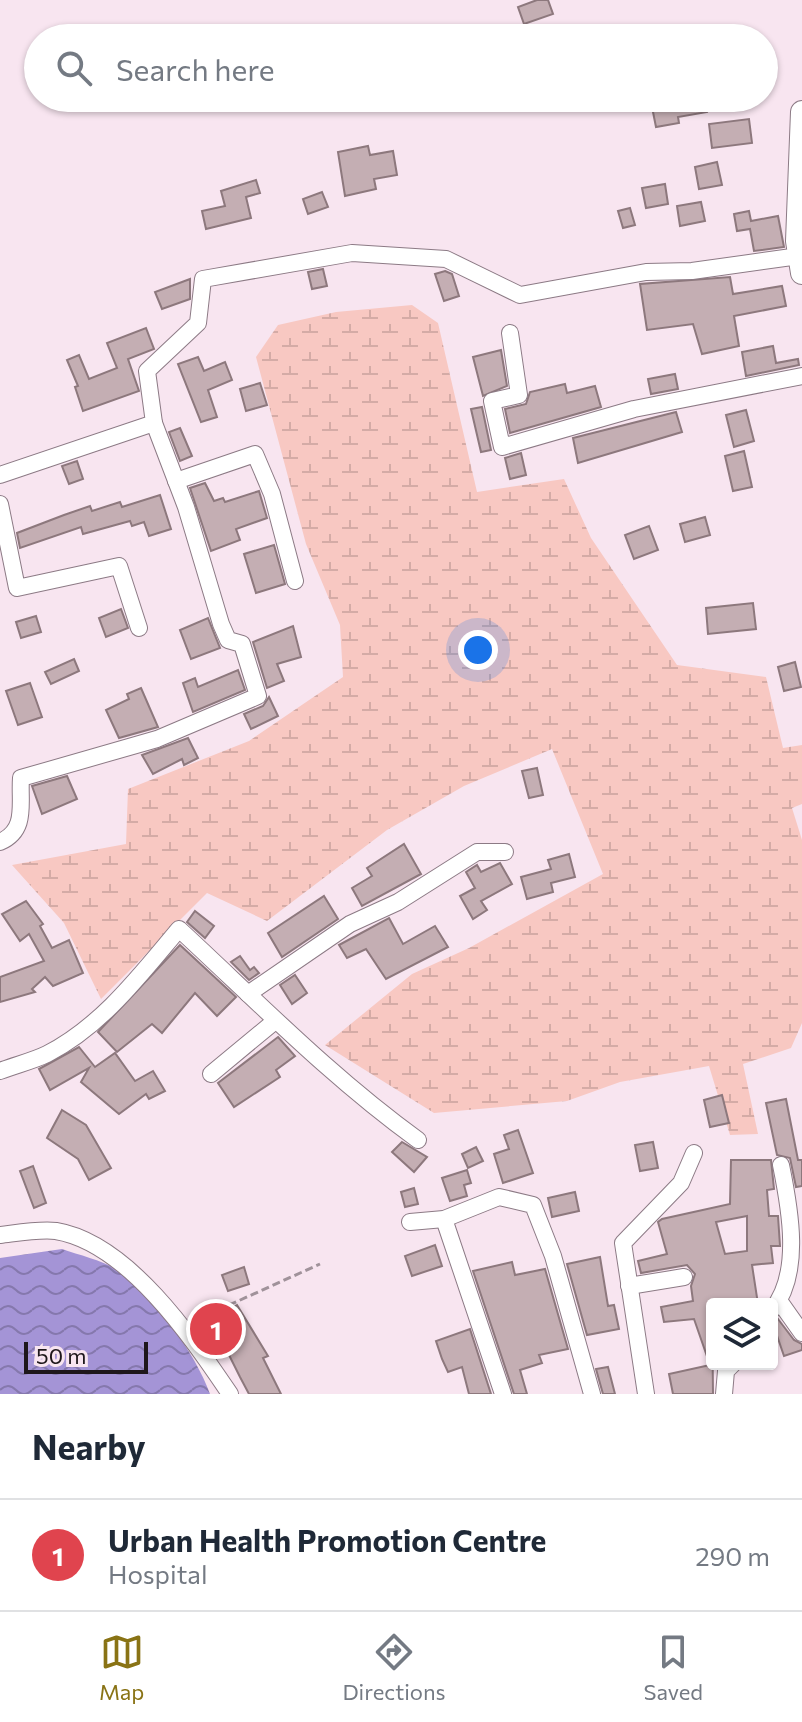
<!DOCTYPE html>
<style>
body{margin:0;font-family:Commissioner,sans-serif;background:#f6f6f7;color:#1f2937}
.controls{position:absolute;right:24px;bottom:24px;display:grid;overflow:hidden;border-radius:8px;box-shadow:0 2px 6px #0004}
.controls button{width:72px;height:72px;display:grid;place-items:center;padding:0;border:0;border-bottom:2px solid #e0e1e3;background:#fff;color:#1f2937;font:40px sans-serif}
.scale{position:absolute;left:24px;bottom:20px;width:124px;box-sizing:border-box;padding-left:8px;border:4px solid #1e171b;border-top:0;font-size:22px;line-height:28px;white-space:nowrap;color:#1e171b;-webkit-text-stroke:6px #f8e5f0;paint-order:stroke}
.you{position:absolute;left:478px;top:650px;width:28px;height:28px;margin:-20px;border:6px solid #fff;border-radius:50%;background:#1a73e8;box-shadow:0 0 0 12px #1a73e833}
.badge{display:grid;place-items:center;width:52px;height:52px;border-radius:50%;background:#897315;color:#fff;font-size:26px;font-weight:700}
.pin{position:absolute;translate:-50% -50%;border:4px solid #fff;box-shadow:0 2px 8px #0006}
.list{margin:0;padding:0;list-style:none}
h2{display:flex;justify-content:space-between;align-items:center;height:104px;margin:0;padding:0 32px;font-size:34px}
h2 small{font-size:26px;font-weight:400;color:#747a83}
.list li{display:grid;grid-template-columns:52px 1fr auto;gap:24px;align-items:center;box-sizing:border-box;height:112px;padding:0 32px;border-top:2px solid #e0e1e3}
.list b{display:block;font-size:30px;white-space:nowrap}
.list p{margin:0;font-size:26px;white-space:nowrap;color:#747a83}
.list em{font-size:26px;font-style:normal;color:#747a83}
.icon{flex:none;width:44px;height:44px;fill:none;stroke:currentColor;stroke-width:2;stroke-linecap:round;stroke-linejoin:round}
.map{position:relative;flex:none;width:802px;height:1394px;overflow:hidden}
.search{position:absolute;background:#fff;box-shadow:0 2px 6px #0004;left:24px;right:24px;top:24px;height:88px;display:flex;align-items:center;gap:20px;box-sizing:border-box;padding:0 28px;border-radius:44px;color:#747a83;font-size:30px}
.sheet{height:216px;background:#fff}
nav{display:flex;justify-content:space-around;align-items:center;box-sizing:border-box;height:112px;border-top:2px solid #e0e1e3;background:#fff;font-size:22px;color:#747a83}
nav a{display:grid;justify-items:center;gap:4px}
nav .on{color:#897315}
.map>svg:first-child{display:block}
.wetland{fill:url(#wetland-marsh)}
.water{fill:url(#water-waves)}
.building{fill:#c4aeb3;stroke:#8d787d;stroke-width:2;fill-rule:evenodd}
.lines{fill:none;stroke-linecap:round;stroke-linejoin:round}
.street-casing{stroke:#8c7a85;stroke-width:18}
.secondary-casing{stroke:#8c7a85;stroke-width:24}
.path{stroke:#a0929a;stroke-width:3;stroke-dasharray:8 4;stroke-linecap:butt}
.street{stroke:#fff;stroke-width:16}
.secondary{stroke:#fff;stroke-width:22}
</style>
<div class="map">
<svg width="802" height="1394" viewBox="0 0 802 1394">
<defs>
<pattern id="wetland-marsh" width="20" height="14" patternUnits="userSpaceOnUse" patternTransform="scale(2)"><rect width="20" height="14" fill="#f8c8c2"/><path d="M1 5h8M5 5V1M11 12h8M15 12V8" fill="none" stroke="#d4aba6"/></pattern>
<pattern id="water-waves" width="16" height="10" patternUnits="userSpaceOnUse" patternTransform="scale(2)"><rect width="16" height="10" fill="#a494d6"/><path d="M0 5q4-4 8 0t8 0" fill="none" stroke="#8578ad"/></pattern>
</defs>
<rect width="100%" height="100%" fill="#f8e5f0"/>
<polygon class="wetland" points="412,305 438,323 477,492 564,479 591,538 677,665 766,677 783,748 802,745 802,804 792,808 802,840 802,1023 791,1048 743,1064 758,1134 730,1135 709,1066 620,1082 567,1101 434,1113 325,1045 412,974 469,948 603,874 552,749 464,786 387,830 267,921 207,893 101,999 64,923 12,865 126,844 128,789 249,741 343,677 340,625 306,544 256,357 278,325 336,312"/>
<path class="water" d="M62 1249C79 1255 101 1260 116 1269 153 1295 195 1352 210 1394H0V1258Z"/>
<g class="building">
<polygon points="537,0 548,0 553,14 524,24 518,7"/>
<polygon points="705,98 707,112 678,117 679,123 656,127 652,107"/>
<polygon points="749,119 752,143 712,148 709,124"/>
<polygon points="368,146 370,155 393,151 397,175 374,179 376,189 345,196 338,152"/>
<polygon points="717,162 722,185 699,189 695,167"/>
<polygon points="256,180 260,193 246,197 251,218 206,229 202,211 225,206 221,191"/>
<polygon points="665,184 668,204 646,208 642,188"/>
<polygon points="322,192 328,207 308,214 303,199"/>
<polygon points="701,202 705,221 680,226 677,206"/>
<polygon points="630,208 635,225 623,228 618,211"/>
<polygon points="749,211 751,221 778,216 784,247 754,251 750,229 737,231 734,214"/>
<polygon points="323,269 327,286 312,289 308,272"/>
<polygon points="445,271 452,274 459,296 444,301 435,274"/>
<polygon points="730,277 733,294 782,286 786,306 734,316 739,346 702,354 693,324 647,330 640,284"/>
<polygon points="190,279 190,299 162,309 155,292"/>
<polygon points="146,328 154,349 128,359 139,391 83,411 75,387 78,386 67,360 79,355 89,379 117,368 107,343"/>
<polygon points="773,346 776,363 798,359 799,365 746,376 742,352"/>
<polygon points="501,350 507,386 483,396 473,357"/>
<polygon points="198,357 204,371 225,362 232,380 208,390 217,417 201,422 178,364"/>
<polygon points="675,374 678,389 651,394 648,379"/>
<polygon points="260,383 267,405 246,411 240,389"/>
<polygon points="565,384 567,393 595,386 601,407 510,433 505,409 526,404 530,392"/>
<polygon points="482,407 491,450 481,452 471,409"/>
<polygon points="746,410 754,441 734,447 726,415"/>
<polygon points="676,412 682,432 578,463 573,438"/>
<polygon points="180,428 192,456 180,461 169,432"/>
<polygon points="744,451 752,487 733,491 725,456"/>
<polygon points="521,453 526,475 510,479 505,458"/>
<polygon points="77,461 83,479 69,484 62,466"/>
<polygon points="205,483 214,501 223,498 225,502 259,491 267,518 236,529 240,540 211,551 190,488"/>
<polygon points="160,495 171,529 149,536 144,522 132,526 130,521 83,534 81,527 20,548 17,533 64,515 90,506 92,511 120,502 122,507"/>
<polygon points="705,517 710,535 685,542 680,524"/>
<polygon points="649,526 658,550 634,559 625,535"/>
<polygon points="274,545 285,584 256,593 244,554"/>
<polygon points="753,603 756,629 708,634 706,608"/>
<polygon points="121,609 128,628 106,637 99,618"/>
<polygon points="36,616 41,632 21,638 16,622"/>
<polygon points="208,618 220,648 191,659 180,630"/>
<polygon points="293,626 301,657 277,664 284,681 267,688 253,642"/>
<polygon points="74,659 79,671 51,684 45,672"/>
<polygon points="795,662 801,687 784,691 778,667"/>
<polygon points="238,670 245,690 193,712 183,683 195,678 198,687"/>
<polygon points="30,683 42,717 18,725 6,691"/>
<polygon points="141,688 158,727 119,738 106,710 129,699 127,694"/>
<polygon points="269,697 278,716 251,729 244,714 263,706"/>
<polygon points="188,738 198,758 184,765 182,759 153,774 142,755"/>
<polygon points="537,768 543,795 529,798 522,771"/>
<polygon points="67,776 77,799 42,814 32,786"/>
<polygon points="404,844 421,874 362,906 352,888 372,876 367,868"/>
<polygon points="569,854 575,877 551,883 553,892 527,899 521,877 551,869 548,860"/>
<polygon points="500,863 512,884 481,901 487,910 473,919 460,896 475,888 466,872 477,865 481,872"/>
<polygon points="324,896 338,919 282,957 268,933"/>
<polygon points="26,901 43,924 40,926 52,948 69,940 83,973 53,986 45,977 32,989 35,992 0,1002 0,977 44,961 29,934 20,941 2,914"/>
<polygon points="195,911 214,926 205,938 187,922"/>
<polygon points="389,918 403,944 435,926 448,947 386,979 366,949 347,958 339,945"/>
<polygon points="180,945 236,997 217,1016 195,993 162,1033 152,1024 117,1052 98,1032"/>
<polygon points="240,956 250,970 254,967 259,973 249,980 231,962"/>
<polygon points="295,975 307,993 292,1004 280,985"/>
<polygon points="278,1037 295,1056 276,1070 280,1077 234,1107 218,1083"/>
<polygon points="79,1047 95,1067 115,1053 135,1081 153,1071 165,1091 149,1099 146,1094 119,1114 81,1082 89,1068 50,1090 39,1069"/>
<polygon points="722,1095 729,1123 710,1127 704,1100"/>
<polygon points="786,1099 798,1160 802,1160 802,1186 796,1187 790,1158 777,1155 766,1103"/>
<polygon points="62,1110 86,1125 111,1168 89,1180 78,1159 47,1138"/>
<polygon points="518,1130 533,1173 503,1183 494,1154 509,1149 504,1135"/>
<polygon points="402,1142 427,1157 414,1172 392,1152"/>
<polygon points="653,1142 658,1168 640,1171 635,1145"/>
<polygon points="476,1147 483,1161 468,1168 462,1154"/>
<path d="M731 1160H771L774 1189 767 1190 769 1216H778L780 1246H771L773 1263 752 1265 758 1304H712L713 1394H673L669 1374 710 1365 694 1319 664 1322 661 1307 693 1301 691 1286 695 1274 687 1265 641 1273 638 1261 667 1254 658 1222 662 1219 730 1204ZM747 1216V1251L725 1254 716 1222Z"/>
<polygon points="33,1166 46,1203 34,1208 20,1171"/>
<polygon points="467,1170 471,1183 464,1185 467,1196 450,1201 442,1178"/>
<polygon points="414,1188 418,1204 405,1207 401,1192"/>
<polygon points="575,1192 579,1211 552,1217 548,1198"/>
<polygon points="435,1245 442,1266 412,1276 405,1256"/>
<polygon points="600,1257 608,1306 614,1305 619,1329 587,1335 567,1264"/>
<polygon points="512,1262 515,1275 545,1269 568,1349 539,1355 542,1363 520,1370 527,1394 514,1394 473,1271"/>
<polygon points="244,1267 249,1284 228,1291 222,1275"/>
<polygon points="237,1305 268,1356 263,1358 281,1394 249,1394 240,1377 211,1319"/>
<polygon points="778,1319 794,1340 802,1344 802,1350 784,1356 772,1321"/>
<polygon points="470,1329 491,1394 469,1394 462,1367 448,1372 442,1359 436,1341"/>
<polygon points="608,1367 615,1394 603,1394 596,1369"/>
</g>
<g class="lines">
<defs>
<g id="street">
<polyline points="510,333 519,395 492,401 502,447 634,409 802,376"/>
<polyline points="0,475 154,423 147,371 198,323 203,279 352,253 446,259 520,295 646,272 692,271 799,256"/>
<polyline points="176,481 255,454 272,494 295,581"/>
<polyline points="0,504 17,588 119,566 139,628"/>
<path d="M0 842C28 830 19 803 21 778L157 739 258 696 242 644 228 640 221 624 186 507 154 423"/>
<polyline points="248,994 350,924 398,902 477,852 505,852"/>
<path d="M0 1071C15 1065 33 1061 47 1054 102 1026 141 974 179 929 258 1002 331 1077 418 1140"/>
<polyline points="211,1074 275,1021"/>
<polyline points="444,1219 503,1394"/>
<polyline points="410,1222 444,1219 499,1197 533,1205 553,1256 592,1394"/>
<path d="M0 1235C17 1233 39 1229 56 1231 128 1243 192 1338 230 1394"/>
<polyline points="629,1286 684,1277"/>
<polyline points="780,1302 802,1333"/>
<path d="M772 1310C802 1274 790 1209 781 1165"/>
<polyline points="646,1394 623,1243 681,1183 694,1153"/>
<polyline points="724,1394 726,1371 733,1364"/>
</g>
<polyline id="secondary" points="802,112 797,241 802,273"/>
</defs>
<use href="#street" class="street-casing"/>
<use href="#secondary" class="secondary-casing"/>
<polyline class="path" points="196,1320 320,1264"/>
<use href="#street" class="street"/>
<use href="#secondary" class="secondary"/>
</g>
</svg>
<div class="controls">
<button><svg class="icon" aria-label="layers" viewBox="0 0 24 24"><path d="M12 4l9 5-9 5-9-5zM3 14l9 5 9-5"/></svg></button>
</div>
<div class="scale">50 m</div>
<div class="you"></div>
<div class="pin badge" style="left:216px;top:1329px;background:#e0444e">1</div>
<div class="search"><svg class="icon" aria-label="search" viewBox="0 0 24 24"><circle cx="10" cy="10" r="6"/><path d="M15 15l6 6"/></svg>Search here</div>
</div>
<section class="sheet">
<h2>Nearby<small></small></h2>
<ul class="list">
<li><span class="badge" style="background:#e0444e">1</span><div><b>Urban Health Promotion Centre</b><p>Hospital</p></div><em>290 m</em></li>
</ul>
</section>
<nav>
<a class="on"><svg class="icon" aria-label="map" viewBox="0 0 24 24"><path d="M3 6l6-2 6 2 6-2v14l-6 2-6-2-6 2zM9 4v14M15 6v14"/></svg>Map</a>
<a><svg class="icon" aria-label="directions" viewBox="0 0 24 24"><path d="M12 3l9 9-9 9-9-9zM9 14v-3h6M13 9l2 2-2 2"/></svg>Directions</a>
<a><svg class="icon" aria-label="saved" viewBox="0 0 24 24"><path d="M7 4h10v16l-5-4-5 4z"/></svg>Saved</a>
</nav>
